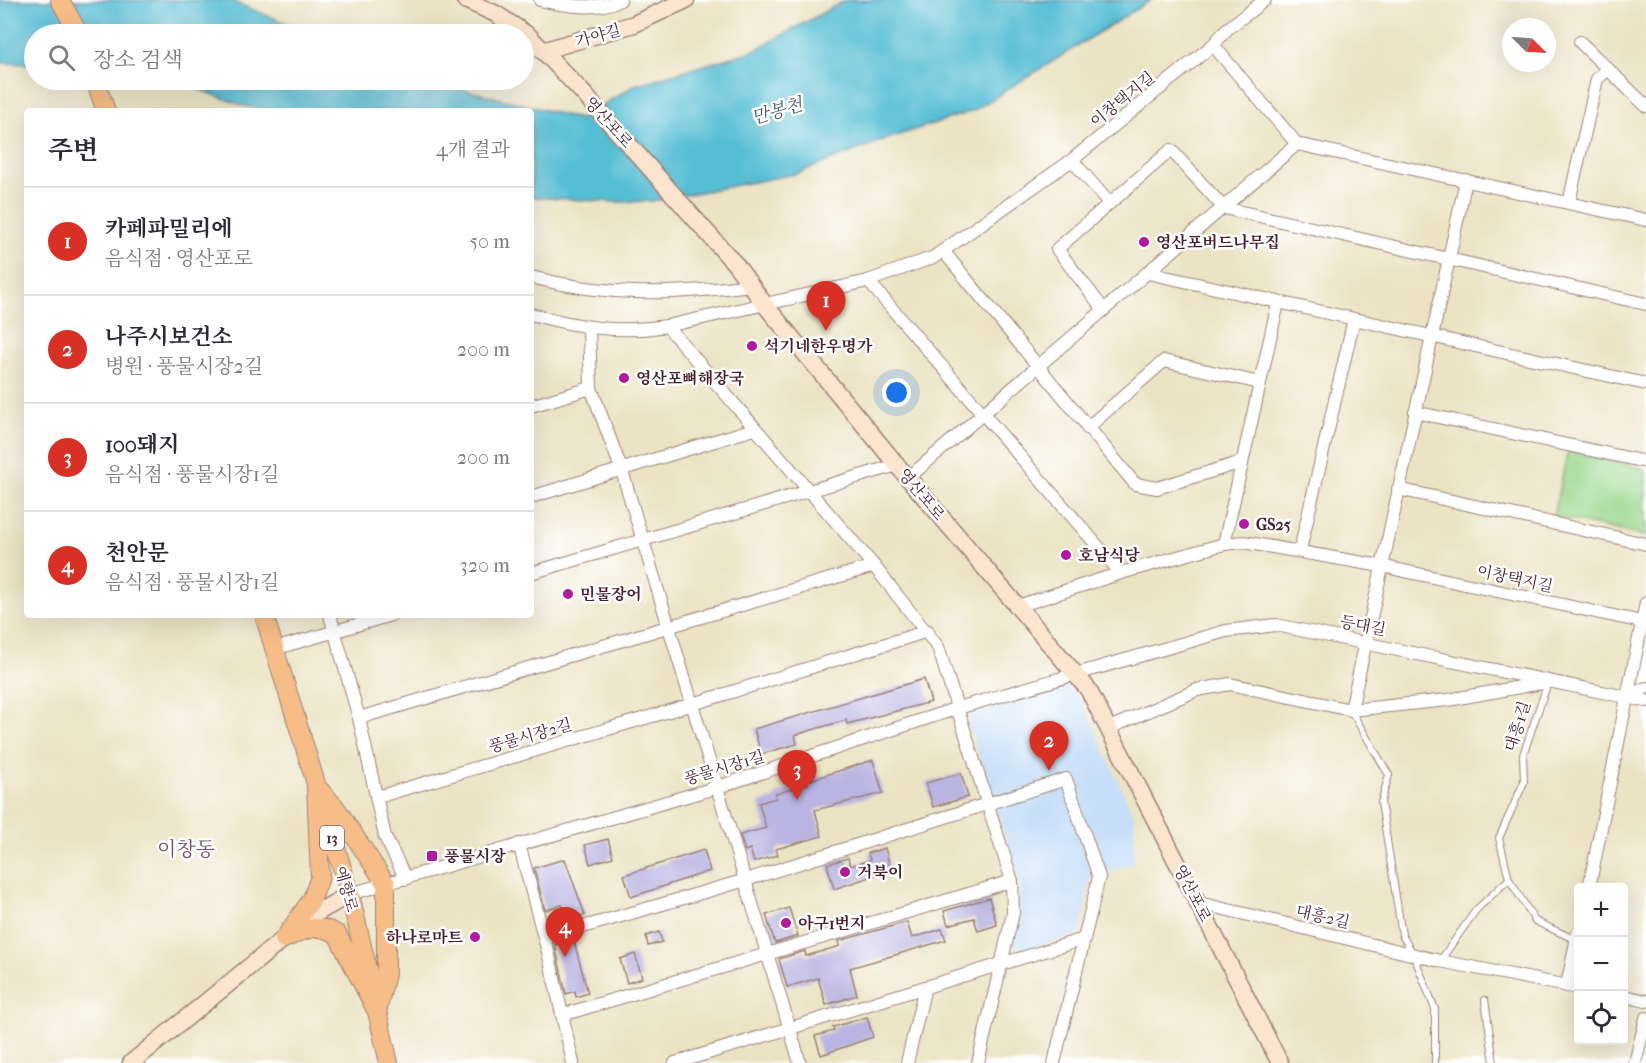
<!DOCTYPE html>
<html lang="ko">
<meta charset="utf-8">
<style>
body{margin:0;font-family:"IM FELL French Canon","Noto Serif KR",serif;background:#f2f2f3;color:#2b2b33}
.controls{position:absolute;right:18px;bottom:18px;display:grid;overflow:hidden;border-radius:6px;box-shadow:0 6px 24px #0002}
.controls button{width:54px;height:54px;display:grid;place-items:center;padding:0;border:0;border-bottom:2px solid #e1e1e2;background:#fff;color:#2b2b33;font:30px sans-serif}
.compass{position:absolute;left:1502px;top:18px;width:54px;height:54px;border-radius:50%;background:#fff;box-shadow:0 6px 24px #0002;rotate:114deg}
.you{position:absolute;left:897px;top:393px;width:21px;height:21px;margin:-15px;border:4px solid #fff;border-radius:50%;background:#1a73e8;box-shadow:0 0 0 9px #1a73e833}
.badge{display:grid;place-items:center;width:39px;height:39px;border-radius:50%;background:#d93025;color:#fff;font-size:20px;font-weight:700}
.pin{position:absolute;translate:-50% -50px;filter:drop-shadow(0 2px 3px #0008)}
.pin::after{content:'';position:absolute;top:32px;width:21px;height:18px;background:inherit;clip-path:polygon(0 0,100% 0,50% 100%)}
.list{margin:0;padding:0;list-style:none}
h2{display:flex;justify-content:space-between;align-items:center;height:78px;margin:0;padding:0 24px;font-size:26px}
h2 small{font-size:20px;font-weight:400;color:#7c7c81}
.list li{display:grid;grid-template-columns:39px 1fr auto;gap:18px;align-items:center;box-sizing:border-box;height:108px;padding:0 24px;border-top:2px solid #e1e1e2}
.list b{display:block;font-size:22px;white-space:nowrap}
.list p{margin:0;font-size:20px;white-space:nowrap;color:#7c7c81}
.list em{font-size:20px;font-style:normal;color:#7c7c81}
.icon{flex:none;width:33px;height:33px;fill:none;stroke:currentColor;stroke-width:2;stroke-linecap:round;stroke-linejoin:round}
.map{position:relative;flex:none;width:1646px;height:1063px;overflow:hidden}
.search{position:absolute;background:#fff;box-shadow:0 6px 24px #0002;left:24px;top:24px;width:510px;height:66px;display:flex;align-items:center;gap:15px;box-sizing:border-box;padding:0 21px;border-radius:33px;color:#7c7c81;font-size:22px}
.panel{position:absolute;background:#fff;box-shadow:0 6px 24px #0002;left:24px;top:108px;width:510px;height:510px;border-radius:6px}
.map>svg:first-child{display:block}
.built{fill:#c6def8}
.green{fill:#99d78c;stroke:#727b5c;stroke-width:1.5}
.water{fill:#57bed4;stroke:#506e80;stroke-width:1.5}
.building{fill:#bab4e2}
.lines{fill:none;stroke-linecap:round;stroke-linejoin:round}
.lane-casing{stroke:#9a8177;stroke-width:8}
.street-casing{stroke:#9a8177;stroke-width:14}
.secondary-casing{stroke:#9a8177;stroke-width:19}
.primary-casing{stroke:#9a8177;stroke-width:20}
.lane{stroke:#fff;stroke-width:6}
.street{stroke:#fff;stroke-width:12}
.secondary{stroke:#fce5cf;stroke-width:16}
.primary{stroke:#f7bd88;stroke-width:18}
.poi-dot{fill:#b5179e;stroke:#fff;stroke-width:2}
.labels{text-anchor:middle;stroke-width:5;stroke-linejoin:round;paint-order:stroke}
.shield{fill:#fff;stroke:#80626b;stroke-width:1.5}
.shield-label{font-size:15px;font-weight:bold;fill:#4a1f2b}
.street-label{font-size:16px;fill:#4a1f2b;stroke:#fff}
.poi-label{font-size:16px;font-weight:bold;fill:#4a1f2b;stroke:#fff;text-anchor:start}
.water-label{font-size:18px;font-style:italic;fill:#4f5f6f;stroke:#fff}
.quarter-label{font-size:20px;fill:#71536b;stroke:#fff}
</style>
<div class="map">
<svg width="1646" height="1063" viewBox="0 0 1646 1063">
<rect width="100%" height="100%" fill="#fff"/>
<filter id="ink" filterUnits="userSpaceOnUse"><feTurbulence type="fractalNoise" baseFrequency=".0167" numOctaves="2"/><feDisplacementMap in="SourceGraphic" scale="12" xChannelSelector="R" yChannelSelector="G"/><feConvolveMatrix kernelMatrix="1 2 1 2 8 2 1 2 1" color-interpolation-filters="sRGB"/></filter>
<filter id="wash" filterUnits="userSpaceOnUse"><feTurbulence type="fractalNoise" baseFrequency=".008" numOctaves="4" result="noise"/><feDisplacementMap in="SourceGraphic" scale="24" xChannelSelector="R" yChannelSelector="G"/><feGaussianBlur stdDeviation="1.35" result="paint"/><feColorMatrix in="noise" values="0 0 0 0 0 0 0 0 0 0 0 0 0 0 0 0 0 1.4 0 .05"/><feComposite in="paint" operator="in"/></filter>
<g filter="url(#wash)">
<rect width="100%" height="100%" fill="#ebe3c3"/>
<polygon class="built" points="1068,685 1083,703 1135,818 1134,863 1091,878 1080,934 1025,950 1013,945 1021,883 968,723 971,714"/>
<polygon class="green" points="1568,451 1646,469 1646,536 1553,516"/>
<g class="water">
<polygon points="0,0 229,0 313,34 34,34 34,64 0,63"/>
<polygon points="846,0 1151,0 973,111 886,139 795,174 653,201 616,202 531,197 531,111 274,111 244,106 174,80 427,80 580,119 635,85 753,51"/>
</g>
<g id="blocks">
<g class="building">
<polygon points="924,679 931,702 847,724 846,720 795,735 797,744 761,754 754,729"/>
<polygon points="873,760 883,793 815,810 822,836 776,849 778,855 754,862 750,849 745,851 740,835 766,828 759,803 776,798 775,794 808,784 807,781"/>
<polygon points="961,773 968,797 933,807 926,783"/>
<polygon points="608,839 613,857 590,864 585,845"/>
<polygon points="885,848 891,870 834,889 827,864 848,858 850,866 870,860 868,853"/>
<polygon points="704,850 710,871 631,897 624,875"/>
<polygon points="565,859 585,915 566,920 562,905 545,910 534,868"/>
<polygon points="989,898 997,925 978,931 974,918 948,925 944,911"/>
<polygon points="789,908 798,936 775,943 766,915"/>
<polygon points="907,922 912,938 942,929 946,940 850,968 857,995 826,1005 818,978 787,987 779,959 805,951 806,956 840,946 839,941"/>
<polygon points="659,932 662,942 648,946 646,936"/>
<polygon points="573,938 588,993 576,997 575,991 566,994 555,945"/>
<polygon points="635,954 642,978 627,983 620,959"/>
<polygon points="867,1017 873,1037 821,1055 815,1036 834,1031 833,1027"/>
</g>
</g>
</g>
<g filter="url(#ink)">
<use href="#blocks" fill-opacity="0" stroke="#9a8177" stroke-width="1.5"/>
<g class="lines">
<defs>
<g id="lane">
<polyline points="1548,682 1523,755 1524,782 1499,838 1509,879 1535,921 1576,940"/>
<polyline points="1351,711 1389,775 1381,802 1402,935 1413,954 1435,1009 1435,1063"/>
<polyline points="1440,961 1476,910 1509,879"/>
<polyline points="1485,1000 1494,1063"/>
</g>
<g id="street">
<path d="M540 0C565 6 596 11 620 0"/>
<polyline points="1580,42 1646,106"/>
<polyline points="1213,45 1227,29 1265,0"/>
<polyline points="1072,160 1109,203"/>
<polyline points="1569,202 1597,79 1608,69"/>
<polyline points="944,252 1135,484 1157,488 1242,462"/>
<polyline points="1148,273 1646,384"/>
<path d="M531 277C607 297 673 295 750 285"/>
<polyline points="868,281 1121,573"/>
<polyline points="1104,310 1057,249 1171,150 1224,208 1646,304"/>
<path d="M531 314C578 327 619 334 667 326L874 566 938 647 1012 881 1013 913 978 1063"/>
<polyline points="667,326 868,281 934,257 1072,160 1213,45 1297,144 1646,220"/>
<polyline points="589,328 591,388 622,471 800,1063"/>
<polyline points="531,406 591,388"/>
<polyline points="1415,412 1646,462"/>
<polyline points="1087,428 1164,361 1260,383"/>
<polyline points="908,478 1297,144"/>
<polyline points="1398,489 1646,544"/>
<polyline points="531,497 754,429"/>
<polyline points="1224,544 1278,303"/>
<polyline points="1300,550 1354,319"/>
<polyline points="531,573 897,465"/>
<polyline points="1018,606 1121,573 1224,544 1243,542 1381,566 1642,622"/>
<polyline points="330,615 359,718 385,837 406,879"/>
<polyline points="274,649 391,615"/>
<polyline points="1625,696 1646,688"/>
<polyline points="1351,710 1466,180"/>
<polyline points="359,718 874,566"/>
<polyline points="1107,729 1197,690 1230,684 1351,710 1448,700 1542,683"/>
<polyline points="377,797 693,704 928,631"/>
<polyline points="519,844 548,952 573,1063"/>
<polyline points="1589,888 1646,603"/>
<polyline points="350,894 718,787 958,708 1226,631 1276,625 1646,701"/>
<polyline points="1199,903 1440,961 1578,988"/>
<polyline points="545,938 746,880 1066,779 1099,877 1054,1063"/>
<polyline points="1567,985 1578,933"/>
<polyline points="1624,996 1646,1001"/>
<polyline points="562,1015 1012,881"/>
<polyline points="675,1063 1084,939"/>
<polyline points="907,1063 925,987"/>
<polyline points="1635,1063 1646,1018"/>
</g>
<g id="secondary">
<polyline points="465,0 496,14 529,36 583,93 736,265 765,305 897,465 1088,689 1280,1063"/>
<polyline points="542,51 634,24 686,0"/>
<polyline points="131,1063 313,915 350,894"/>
</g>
<g id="primary">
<polyline points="60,0 79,34"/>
<polyline points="95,80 106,111"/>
<polyline points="264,615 350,894 389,1063"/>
<path d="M316 786 336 808 386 884V974L377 1012 337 934C316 922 304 930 284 939L312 899 320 877Z"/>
</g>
</defs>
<use href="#lane" class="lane-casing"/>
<use href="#street" class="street-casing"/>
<use href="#secondary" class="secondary-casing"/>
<use href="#primary" class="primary-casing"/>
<use href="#lane" class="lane"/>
<use href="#street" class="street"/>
<use href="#secondary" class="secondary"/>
<use href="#primary" class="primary"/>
</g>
</g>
<g class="poi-dot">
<circle cx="1144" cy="242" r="6"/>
<circle cx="752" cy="346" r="6"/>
<circle cx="624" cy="378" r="6"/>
<circle cx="1244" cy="524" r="6"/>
<circle cx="1066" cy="555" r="6"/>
<circle cx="568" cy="594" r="6"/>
<rect x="426" y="850" width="12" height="12" rx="3"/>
<circle cx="845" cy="872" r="6"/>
<circle cx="786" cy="923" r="6"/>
<circle cx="475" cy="937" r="6"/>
</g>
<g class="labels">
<rect class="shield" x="320" y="826" width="24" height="24" rx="4.5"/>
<g class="shield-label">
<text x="332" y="843">13</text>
</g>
<g class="street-label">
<text transform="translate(598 35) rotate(-16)" y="6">가야길</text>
<text transform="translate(1122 99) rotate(-39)" y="6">이창택지길</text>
<text transform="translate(609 122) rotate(48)" y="6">영산포로</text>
<text transform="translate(922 494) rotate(50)" y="6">영산포로</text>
<text transform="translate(1515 578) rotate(12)" y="6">이창택지길</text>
<text transform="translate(1363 625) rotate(11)" y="6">등대길</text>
<text transform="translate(1517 726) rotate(-73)" y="6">대흥1길</text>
<text transform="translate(530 735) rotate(-16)" y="6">풍물시장2길</text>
<text transform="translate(724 767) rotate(-17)" y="6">풍물시장1길</text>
<text transform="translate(347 889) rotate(74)" y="6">예향로</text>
<text transform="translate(1193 893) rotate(63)" y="6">영산포로</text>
<text transform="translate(1323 916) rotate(13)" y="6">대흥2길</text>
</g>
<g class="poi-label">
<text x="1156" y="248">영산포버드나무집</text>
<text x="764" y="352">석기네한우명가</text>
<text x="636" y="384">영산포뼈해장국</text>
<text x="1256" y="530">GS25</text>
<text x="1078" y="561">호남식당</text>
<text x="580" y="600">민물장어</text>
<text x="444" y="862">풍물시장</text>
<text x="857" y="878">거북이</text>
<text x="798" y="929">아구1번지</text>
<text x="463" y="943" text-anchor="end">하나로마트</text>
</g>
<g class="water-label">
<text transform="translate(777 111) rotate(-16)" y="6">만봉천</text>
</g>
<g class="quarter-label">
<text x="186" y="856">이창동</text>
</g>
</g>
</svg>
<div class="controls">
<button>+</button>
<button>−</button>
<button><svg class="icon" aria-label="locate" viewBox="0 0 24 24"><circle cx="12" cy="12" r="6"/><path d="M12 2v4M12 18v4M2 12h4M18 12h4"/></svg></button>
</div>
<svg class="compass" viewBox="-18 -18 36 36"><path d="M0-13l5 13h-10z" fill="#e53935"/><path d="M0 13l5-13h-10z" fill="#7c7c81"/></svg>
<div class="you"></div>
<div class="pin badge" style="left:826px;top:331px">1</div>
<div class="pin badge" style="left:1049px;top:771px">2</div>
<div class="pin badge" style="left:797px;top:800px">3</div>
<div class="pin badge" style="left:565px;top:957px">4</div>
<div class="search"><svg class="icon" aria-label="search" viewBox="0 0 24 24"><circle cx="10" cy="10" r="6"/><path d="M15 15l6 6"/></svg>장소 검색</div>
<section class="panel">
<h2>주변<small>4개 결과</small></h2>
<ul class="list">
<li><span class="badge">1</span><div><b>카페파밀리에</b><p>음식점 · 영산포로</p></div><em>50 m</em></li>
<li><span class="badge">2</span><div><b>나주시보건소</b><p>병원 · 풍물시장2길</p></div><em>200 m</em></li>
<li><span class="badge">3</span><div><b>100돼지</b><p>음식점 · 풍물시장1길</p></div><em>200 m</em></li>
<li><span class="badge">4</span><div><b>천안문</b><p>음식점 · 풍물시장1길</p></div><em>320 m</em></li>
</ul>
</section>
</div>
